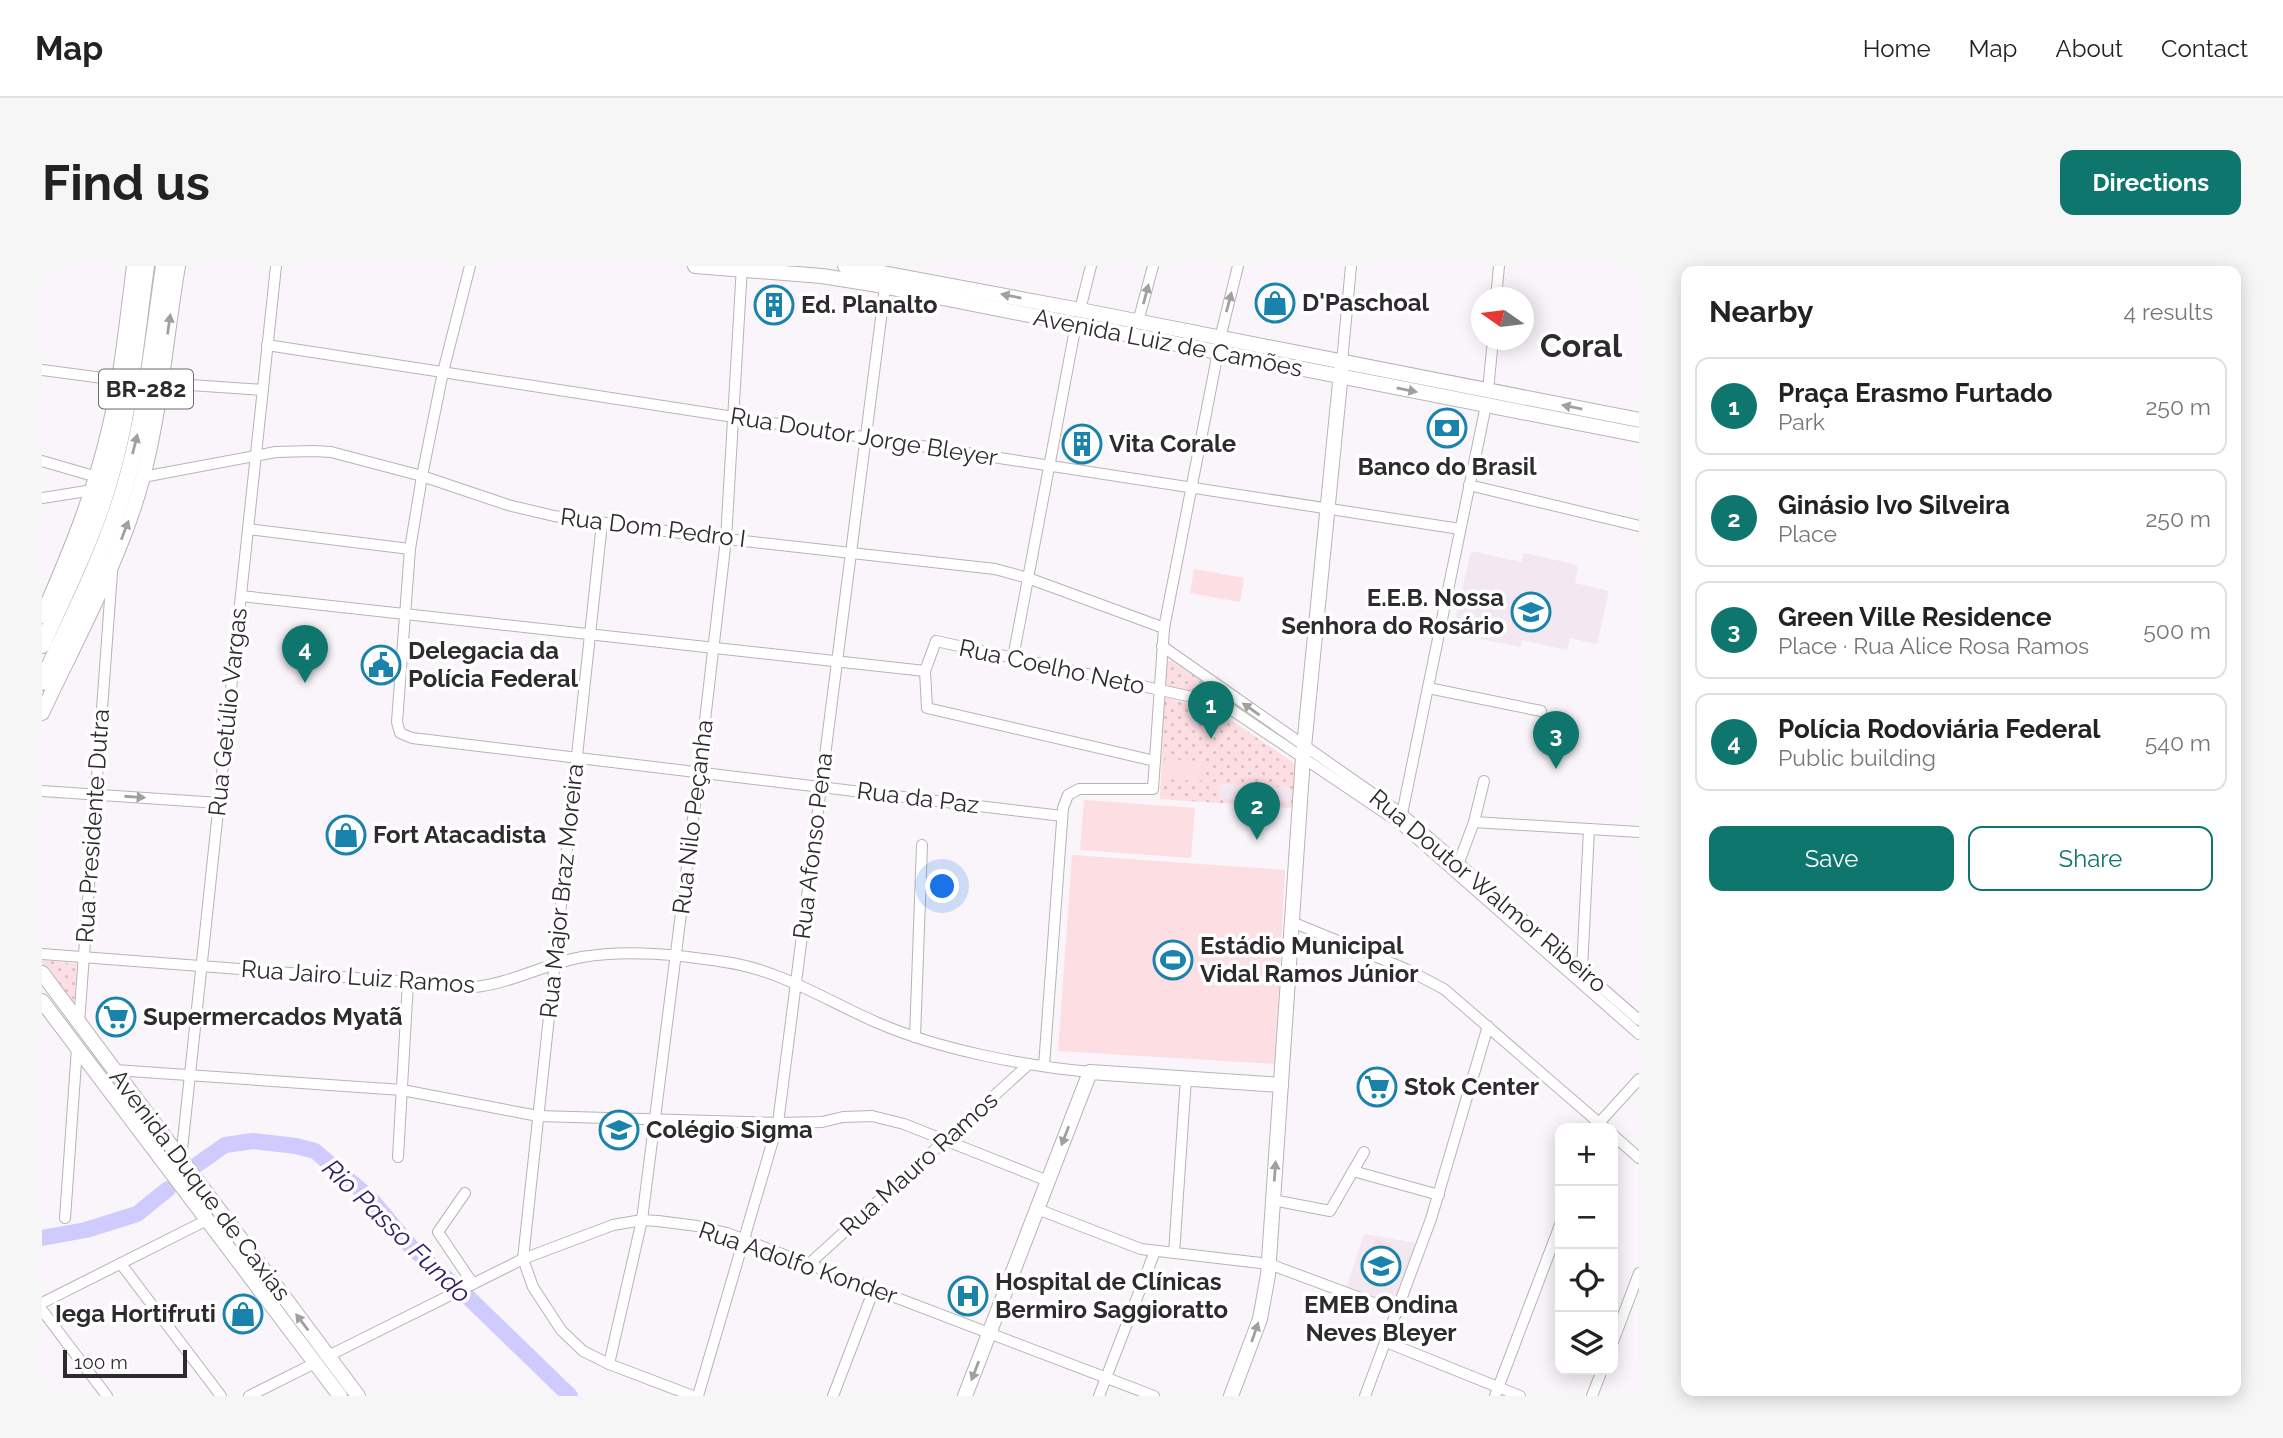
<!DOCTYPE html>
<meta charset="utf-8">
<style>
body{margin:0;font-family:Raleway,sans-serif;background:#f6f6f6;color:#222}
.controls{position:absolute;right:21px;bottom:21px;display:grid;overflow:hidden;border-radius:14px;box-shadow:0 4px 18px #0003}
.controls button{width:63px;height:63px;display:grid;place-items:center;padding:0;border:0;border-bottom:2px solid #e0e0e0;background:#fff;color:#222;font:35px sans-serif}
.compass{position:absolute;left:1429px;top:21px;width:63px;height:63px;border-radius:50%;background:#fff;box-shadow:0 4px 18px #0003;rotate:284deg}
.scale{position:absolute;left:21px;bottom:18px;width:124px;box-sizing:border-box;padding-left:7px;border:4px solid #2d2b2d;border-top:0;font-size:19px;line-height:24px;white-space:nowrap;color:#2d2b2d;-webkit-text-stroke:5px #fff;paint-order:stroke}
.you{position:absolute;left:901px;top:621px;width:24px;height:24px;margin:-18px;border:5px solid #fff;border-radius:50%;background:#1a73e8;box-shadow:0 0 0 10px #1a73e833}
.badge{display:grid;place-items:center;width:46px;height:46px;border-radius:50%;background:#0f766e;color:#fff;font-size:23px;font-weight:700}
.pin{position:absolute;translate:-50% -58px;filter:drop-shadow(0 2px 4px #0008)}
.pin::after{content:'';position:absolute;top:37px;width:24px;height:21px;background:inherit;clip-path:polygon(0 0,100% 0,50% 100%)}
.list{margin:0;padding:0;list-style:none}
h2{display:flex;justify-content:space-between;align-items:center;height:91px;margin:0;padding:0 28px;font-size:30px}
h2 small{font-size:23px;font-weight:400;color:#767676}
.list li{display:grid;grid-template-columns:46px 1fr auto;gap:21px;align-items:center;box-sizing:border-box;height:98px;margin:0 14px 14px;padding:0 14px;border:2px solid #e0e0e0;border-radius:14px}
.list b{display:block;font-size:26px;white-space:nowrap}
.list p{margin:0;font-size:23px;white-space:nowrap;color:#767676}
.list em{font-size:23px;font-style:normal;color:#767676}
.actions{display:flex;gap:14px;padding:21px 28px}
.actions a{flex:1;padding:16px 0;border:2px solid #0f766e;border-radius:14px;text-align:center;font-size:24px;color:#0f766e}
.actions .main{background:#0f766e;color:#fff}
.icon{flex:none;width:38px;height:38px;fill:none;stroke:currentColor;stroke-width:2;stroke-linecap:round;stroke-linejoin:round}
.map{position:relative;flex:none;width:1597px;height:1130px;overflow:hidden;border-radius:14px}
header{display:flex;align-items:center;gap:42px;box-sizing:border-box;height:98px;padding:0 35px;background:#fff;border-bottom:2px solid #e0e0e0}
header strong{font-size:33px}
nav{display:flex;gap:38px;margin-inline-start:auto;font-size:24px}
.intro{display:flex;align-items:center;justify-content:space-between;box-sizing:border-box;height:168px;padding:0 42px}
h1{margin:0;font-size:49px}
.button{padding:18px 32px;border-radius:14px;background:#0f766e;color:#fff;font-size:24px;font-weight:700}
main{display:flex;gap:42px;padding:0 42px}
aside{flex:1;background:#fff;border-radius:14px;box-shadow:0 4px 18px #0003}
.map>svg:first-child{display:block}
.built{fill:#f3e7f2}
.grass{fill:url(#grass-dots);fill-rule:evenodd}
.pitch{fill:#fcdee3}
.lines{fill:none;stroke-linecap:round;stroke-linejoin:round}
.river{stroke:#cfcbff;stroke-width:16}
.minor-casing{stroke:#b8b3b7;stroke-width:12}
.major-casing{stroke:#b8b3b7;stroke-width:16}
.highway-casing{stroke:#b8b3b7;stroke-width:18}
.minor{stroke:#fff;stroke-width:10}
.major{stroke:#fff;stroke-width:14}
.highway{stroke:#fff;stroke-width:16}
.oneway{fill:#a0a0a0}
.labels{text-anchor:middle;stroke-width:7;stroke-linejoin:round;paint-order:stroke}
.shield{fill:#fff;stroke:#6c6b6c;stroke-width:2}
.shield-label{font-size:23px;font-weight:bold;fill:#2d2b2d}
.poi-label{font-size:24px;font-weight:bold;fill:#2d2b2d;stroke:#fff;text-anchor:start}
.street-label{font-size:24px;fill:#2d2b2d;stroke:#fff}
.water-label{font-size:26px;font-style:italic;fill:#322068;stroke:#fff}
.district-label{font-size:32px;font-weight:bold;fill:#2d2b2d;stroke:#fff}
</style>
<header>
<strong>Map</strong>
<nav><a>Home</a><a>Map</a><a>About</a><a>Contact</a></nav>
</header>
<div class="intro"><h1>Find us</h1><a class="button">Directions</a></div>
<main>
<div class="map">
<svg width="1597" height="1130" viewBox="0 0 1597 1130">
<defs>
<pattern id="grass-dots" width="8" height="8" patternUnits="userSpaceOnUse" patternTransform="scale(1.75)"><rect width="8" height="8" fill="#fcdee3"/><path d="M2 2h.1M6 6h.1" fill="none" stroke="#d8bfc3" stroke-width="1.8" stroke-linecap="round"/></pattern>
</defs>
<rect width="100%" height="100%" fill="#faf5fa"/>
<g class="built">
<polygon points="1429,285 1479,296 1482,287 1536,299 1533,317 1567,325 1555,378 1528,372 1525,384 1480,374 1478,381 1410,367"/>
<polygon points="1177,518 1249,522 1249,536 1176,532"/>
<polygon points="1322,968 1375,977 1352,1040 1304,1022"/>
</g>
<g class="grass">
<polygon points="1127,395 1130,395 1258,481 1256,485 1181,434 1126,421 1124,416 1124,399"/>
<path d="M1122 431 1179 447 1255 499 1252 542 1118 533ZM1178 518 1249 522V536L1177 532Z"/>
<polygon points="0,694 35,698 32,741 0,699"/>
</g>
<g class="pitch">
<polygon points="1152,303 1202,312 1198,336 1148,327"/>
<polygon points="1123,493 1160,495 1159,515 1121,513"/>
<polygon points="1042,534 1153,542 1149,592 1038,584"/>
<polygon points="1030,589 1243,604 1233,798 1016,785"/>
<polygon points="1333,973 1352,979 1343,1007 1324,1000"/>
</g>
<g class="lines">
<g class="river">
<polyline points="156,898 183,879 211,875 254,880 273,885 328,932 369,981 428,1033 528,1130"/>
<polyline points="0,972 44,964 95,948 126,923"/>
</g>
<defs>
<g id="minor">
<polyline points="428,0 401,106 380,210 368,283 355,456 358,467 370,472 1020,550"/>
<polyline points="1454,32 1457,0"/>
<polyline points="1038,44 1049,0"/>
<polyline points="1096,56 1111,0"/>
<polyline points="1178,72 1196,0"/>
<polyline points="225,79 1418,263"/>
<polyline points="1300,96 1309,0"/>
<polyline points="0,104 76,114"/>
<polyline points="119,117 221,124"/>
<polyline points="1446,124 1451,74"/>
<polyline points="0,195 55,211"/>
<polyline points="101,211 234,186 272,185 289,186 380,210 466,239 512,250 684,273 953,303 986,312 1122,362"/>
<polyline points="1427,219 1597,260"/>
<polyline points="0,232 51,224"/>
<polyline points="560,257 481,993 491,1021 519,1064 541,1085 567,1098 651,1130"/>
<polyline points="206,263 368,283"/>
<polyline points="199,330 883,405"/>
<polyline points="1120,380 1360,548 1597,754"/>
<polyline points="971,392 1034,58"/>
<polyline points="1386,422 1499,445"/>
<polyline points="1113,495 885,442 883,405 894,375 1164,434 1190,444 1355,555 1597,768"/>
<polyline points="0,525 177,537"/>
<polyline points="1360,548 1444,139"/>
<polyline points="1432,556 1597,566"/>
<polyline points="1417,596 1432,556 1442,515"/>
<polyline points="1250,656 1364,703 1402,723 1563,862"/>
<path d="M0 688 433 721C470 717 503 698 540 691 587 683 637 689 683 696 739 704 785 735 836 757 896 783 982 800 1048 806"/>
<polyline points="1540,704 1547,563"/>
<polyline points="37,757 70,306"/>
<polyline points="873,771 880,579"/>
<polyline points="1002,800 1021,542 1026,529 1037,523 1111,523 1122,362 1176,86"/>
<polyline points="73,804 360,824 496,850 736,857 780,856 801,851 830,850 862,858 1006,915"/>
<polyline points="1555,862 1557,857 1597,813"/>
<polyline points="1571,869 1597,892"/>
<polyline points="356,891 366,716"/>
<polyline points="139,893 234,0"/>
<polyline points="1311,905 1322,886"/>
<polyline points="423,927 396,966 431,1018"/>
<polyline points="1231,934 1288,945 1311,905 1397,929"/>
<polyline points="995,943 1099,983 1227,998 1356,1046"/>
<polyline points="23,952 35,782"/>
<polyline points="1132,987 1144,812"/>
<polyline points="79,998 179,1130"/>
<polyline points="767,998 987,798"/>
<polyline points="0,1037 165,954"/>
<polyline points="0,1044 65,1130"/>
<polyline points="1344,1076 1478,1130"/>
<polyline points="1571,1076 1597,1007"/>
<polyline points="286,1090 481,993 571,959 600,954 616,955 655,960 685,967 1112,1130"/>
<polyline points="567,1098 600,954 657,506 684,273 700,0"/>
<polyline points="207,1130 273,1097"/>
<polyline points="656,1130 736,857 843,21"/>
<polyline points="791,1130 832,1023"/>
<polyline points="1057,1130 1113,985"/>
<polyline points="1323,1130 1389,953 1446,760"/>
<polyline points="1453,1130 1518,959"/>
<polyline points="1550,1130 1560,1104"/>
</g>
<g id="major">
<polyline points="653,0 780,10 830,18 1597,169"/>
<polyline points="803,0 1038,44 1597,154"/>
<path d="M0 350C28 287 53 225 68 159 80 107 85 53 92 0"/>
<path d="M0 447C36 370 79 293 101 211 119 142 124 70 136 0"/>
<polyline points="0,707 316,1130"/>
<polyline points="0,735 298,1130"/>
<polyline points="923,1130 1048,806 1239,819"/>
<polyline points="1189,1130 1218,1053 1226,1009 1261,491 1300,96"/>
</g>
<g id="highway">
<path d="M0 379C24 325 51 272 67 216 88 146 94 72 104 0"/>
<polyline points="25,393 34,362"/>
<path d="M0 416C30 352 63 288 83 220 104 149 111 74 122 0"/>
</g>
</defs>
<use href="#minor" class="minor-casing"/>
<use href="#major" class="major-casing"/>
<use href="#highway" class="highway-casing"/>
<use href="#minor" class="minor"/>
<use href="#major" class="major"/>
<use href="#highway" class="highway"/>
</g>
<defs><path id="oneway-solid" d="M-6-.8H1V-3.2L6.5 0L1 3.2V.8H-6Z" transform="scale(1.75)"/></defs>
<g class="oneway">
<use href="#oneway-solid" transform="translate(1104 28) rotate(-75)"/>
<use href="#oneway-solid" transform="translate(969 30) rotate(-169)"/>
<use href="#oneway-solid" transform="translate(1187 36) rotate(-75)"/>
<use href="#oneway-solid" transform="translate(127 58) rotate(-82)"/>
<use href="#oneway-solid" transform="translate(1365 124) rotate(11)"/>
<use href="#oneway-solid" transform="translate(1530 141) rotate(-169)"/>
<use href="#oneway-solid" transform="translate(93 178) rotate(-76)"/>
<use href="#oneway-solid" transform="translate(83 264) rotate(-69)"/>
<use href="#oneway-solid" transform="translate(1209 443) rotate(-145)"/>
<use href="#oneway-solid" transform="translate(93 531) rotate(4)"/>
<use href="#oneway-solid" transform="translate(1023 870) rotate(111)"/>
<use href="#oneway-solid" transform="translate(1233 905) rotate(-86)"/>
<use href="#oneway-solid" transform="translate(260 1056) rotate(-127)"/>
<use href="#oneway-solid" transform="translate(1213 1066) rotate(-71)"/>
<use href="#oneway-solid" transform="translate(933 1105) rotate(111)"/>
</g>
<defs>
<symbol id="shop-ring" viewBox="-11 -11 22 22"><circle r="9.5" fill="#fff" stroke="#1983ab" stroke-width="1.5"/><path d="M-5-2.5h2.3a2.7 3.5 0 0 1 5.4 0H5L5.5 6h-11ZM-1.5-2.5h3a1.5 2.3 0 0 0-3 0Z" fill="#1983ab"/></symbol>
<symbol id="building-ring" viewBox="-11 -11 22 22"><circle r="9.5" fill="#fff" stroke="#1983ab" stroke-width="1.5"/><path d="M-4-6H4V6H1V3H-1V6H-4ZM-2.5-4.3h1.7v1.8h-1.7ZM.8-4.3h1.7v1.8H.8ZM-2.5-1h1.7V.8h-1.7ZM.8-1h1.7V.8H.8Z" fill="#1983ab"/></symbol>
<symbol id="bank-ring" viewBox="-11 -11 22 22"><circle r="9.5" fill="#fff" stroke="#1983ab" stroke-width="1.5"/><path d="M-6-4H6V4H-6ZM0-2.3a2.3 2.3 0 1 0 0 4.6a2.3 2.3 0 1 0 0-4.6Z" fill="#1983ab"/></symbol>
<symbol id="school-ring" viewBox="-11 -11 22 22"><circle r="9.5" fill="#fff" stroke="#1983ab" stroke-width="1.5"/><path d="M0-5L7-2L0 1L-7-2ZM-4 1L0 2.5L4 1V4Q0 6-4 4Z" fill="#1983ab"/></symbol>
<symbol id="civic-ring" viewBox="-11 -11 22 22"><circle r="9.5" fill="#fff" stroke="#1983ab" stroke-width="1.5"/><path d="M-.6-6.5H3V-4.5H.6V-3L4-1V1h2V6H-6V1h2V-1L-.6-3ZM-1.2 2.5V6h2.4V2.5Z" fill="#1983ab"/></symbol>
<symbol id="stadium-ring" viewBox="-11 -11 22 22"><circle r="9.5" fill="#fff" stroke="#1983ab" stroke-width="1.5"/><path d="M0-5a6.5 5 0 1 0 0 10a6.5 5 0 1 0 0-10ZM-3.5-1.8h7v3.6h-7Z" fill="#1983ab"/></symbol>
<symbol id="supermarket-ring" viewBox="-11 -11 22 22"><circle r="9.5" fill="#fff" stroke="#1983ab" stroke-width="1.5"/><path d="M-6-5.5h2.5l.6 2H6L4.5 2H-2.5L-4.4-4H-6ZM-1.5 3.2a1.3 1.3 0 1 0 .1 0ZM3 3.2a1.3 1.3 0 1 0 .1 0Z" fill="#1983ab"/></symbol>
<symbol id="hospital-ring" viewBox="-11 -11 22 22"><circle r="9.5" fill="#fff" stroke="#1983ab" stroke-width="1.5"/><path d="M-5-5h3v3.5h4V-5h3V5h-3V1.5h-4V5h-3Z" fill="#1983ab"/></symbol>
</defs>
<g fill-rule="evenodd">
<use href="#shop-ring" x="1211" y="15" width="44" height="44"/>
<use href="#building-ring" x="710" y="17" width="44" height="44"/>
<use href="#bank-ring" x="1383" y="140" width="44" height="44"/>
<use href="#building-ring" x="1018" y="156" width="44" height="44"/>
<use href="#school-ring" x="1467" y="324" width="44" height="44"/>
<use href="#civic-ring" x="317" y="377" width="44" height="44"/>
<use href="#shop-ring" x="282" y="547" width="44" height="44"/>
<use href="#stadium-ring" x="1109" y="672" width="44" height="44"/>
<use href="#supermarket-ring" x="52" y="729" width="44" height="44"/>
<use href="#supermarket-ring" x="1313" y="799" width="44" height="44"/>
<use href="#school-ring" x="555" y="842" width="44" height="44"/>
<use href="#school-ring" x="1317" y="978" width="44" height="44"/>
<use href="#hospital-ring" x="904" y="1008" width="44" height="44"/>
<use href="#shop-ring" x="179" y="1026" width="44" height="44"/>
</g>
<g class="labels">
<rect class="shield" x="57" y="103.5" width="94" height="39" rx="5"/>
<g class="shield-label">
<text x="104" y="131">BR-282</text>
</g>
<g class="poi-label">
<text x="1260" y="45">D'Paschoal</text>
<text x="759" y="47">Ed. Planalto</text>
<text x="1067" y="186">Vita Corale</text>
<text x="1405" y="209" text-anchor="middle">Banco do Brasil</text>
<text x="1462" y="340" text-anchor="end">E.E.B. Nossa<tspan x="1462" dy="28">Senhora do Rosário</tspan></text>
<text x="366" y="393">Delegacia da<tspan x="366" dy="28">Polícia Federal</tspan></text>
<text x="331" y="577">Fort Atacadista</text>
<text x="1158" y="688">Estádio Municipal<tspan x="1158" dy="28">Vidal Ramos Júnior</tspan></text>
<text x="101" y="759">Supermercados Myatã</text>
<text x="1362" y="829">Stok Center</text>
<text x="604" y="872">Colégio Sigma</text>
<text x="953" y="1024">Hospital de Clínicas<tspan x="953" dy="28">Bermiro Saggioratto</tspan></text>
<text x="1339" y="1047" text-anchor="middle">EMEB Ondina<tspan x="1339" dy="28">Neves Bleyer</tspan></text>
<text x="174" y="1056" text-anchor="end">Iega Hortifruti</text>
</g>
<g class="street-label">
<text transform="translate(1126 77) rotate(11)" y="8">Avenida Luiz de Camões</text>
<text transform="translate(822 171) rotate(9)" y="8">Rua Doutor Jorge Bleyer</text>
<text transform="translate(611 262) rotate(7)" y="8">Rua Dom Pedro I</text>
<text transform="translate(1010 401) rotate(12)" y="8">Rua Coelho Neto</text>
<text transform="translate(186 446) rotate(-84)" y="8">Rua Getúlio Vargas</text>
<text transform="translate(876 532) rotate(7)" y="8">Rua da Paz</text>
<text transform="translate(651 551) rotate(-83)" y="8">Rua Nilo Peçanha</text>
<text transform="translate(51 560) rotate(-86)" y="8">Rua Presidente Dutra</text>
<text transform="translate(771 580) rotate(-83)" y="8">Rua Afonso Pena</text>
<text transform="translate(520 625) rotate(-84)" y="8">Rua Major Braz Moreira</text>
<text transform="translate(1446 625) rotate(40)" y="8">Rua Doutor Walmor Ribeiro</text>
<text transform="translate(316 711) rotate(4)" y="8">Rua Jairo Luiz Ramos</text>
<text transform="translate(877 898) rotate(-42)" y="8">Rua Mauro Ramos</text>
<text transform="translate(158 919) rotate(53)" y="8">Avenida Duque de Caxias</text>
<text transform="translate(756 997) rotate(19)" y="8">Rua Adolfo Konder</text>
</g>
<g class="water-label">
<text transform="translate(355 965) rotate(44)" y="9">Rio Passo Fundo</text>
</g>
<g class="district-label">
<text x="1539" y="91">Coral</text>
</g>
</g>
</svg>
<div class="controls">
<button>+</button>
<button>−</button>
<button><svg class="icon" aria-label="locate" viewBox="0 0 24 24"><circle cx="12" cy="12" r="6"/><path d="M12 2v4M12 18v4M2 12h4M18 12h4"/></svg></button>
<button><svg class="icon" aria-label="layers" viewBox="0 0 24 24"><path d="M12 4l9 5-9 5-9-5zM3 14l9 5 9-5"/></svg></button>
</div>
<svg class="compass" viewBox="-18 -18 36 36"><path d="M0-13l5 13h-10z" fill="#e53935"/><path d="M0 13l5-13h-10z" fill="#767676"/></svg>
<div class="scale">100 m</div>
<div class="you"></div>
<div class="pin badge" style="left:1169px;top:473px">1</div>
<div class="pin badge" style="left:1215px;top:574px">2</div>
<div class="pin badge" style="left:1514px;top:503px">3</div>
<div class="pin badge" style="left:263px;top:417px">4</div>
</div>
<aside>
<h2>Nearby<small>4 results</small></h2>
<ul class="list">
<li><span class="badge">1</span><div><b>Praça Erasmo Furtado</b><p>Park</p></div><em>250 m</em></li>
<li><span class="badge">2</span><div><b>Ginásio Ivo Silveira</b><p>Place</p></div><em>250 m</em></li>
<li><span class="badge">3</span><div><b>Green Ville Residence</b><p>Place · Rua Alice Rosa Ramos</p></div><em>500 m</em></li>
<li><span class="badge">4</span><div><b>Polícia Rodoviária Federal</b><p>Public building</p></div><em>540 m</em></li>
</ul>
<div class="actions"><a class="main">Save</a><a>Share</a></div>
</aside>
</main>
